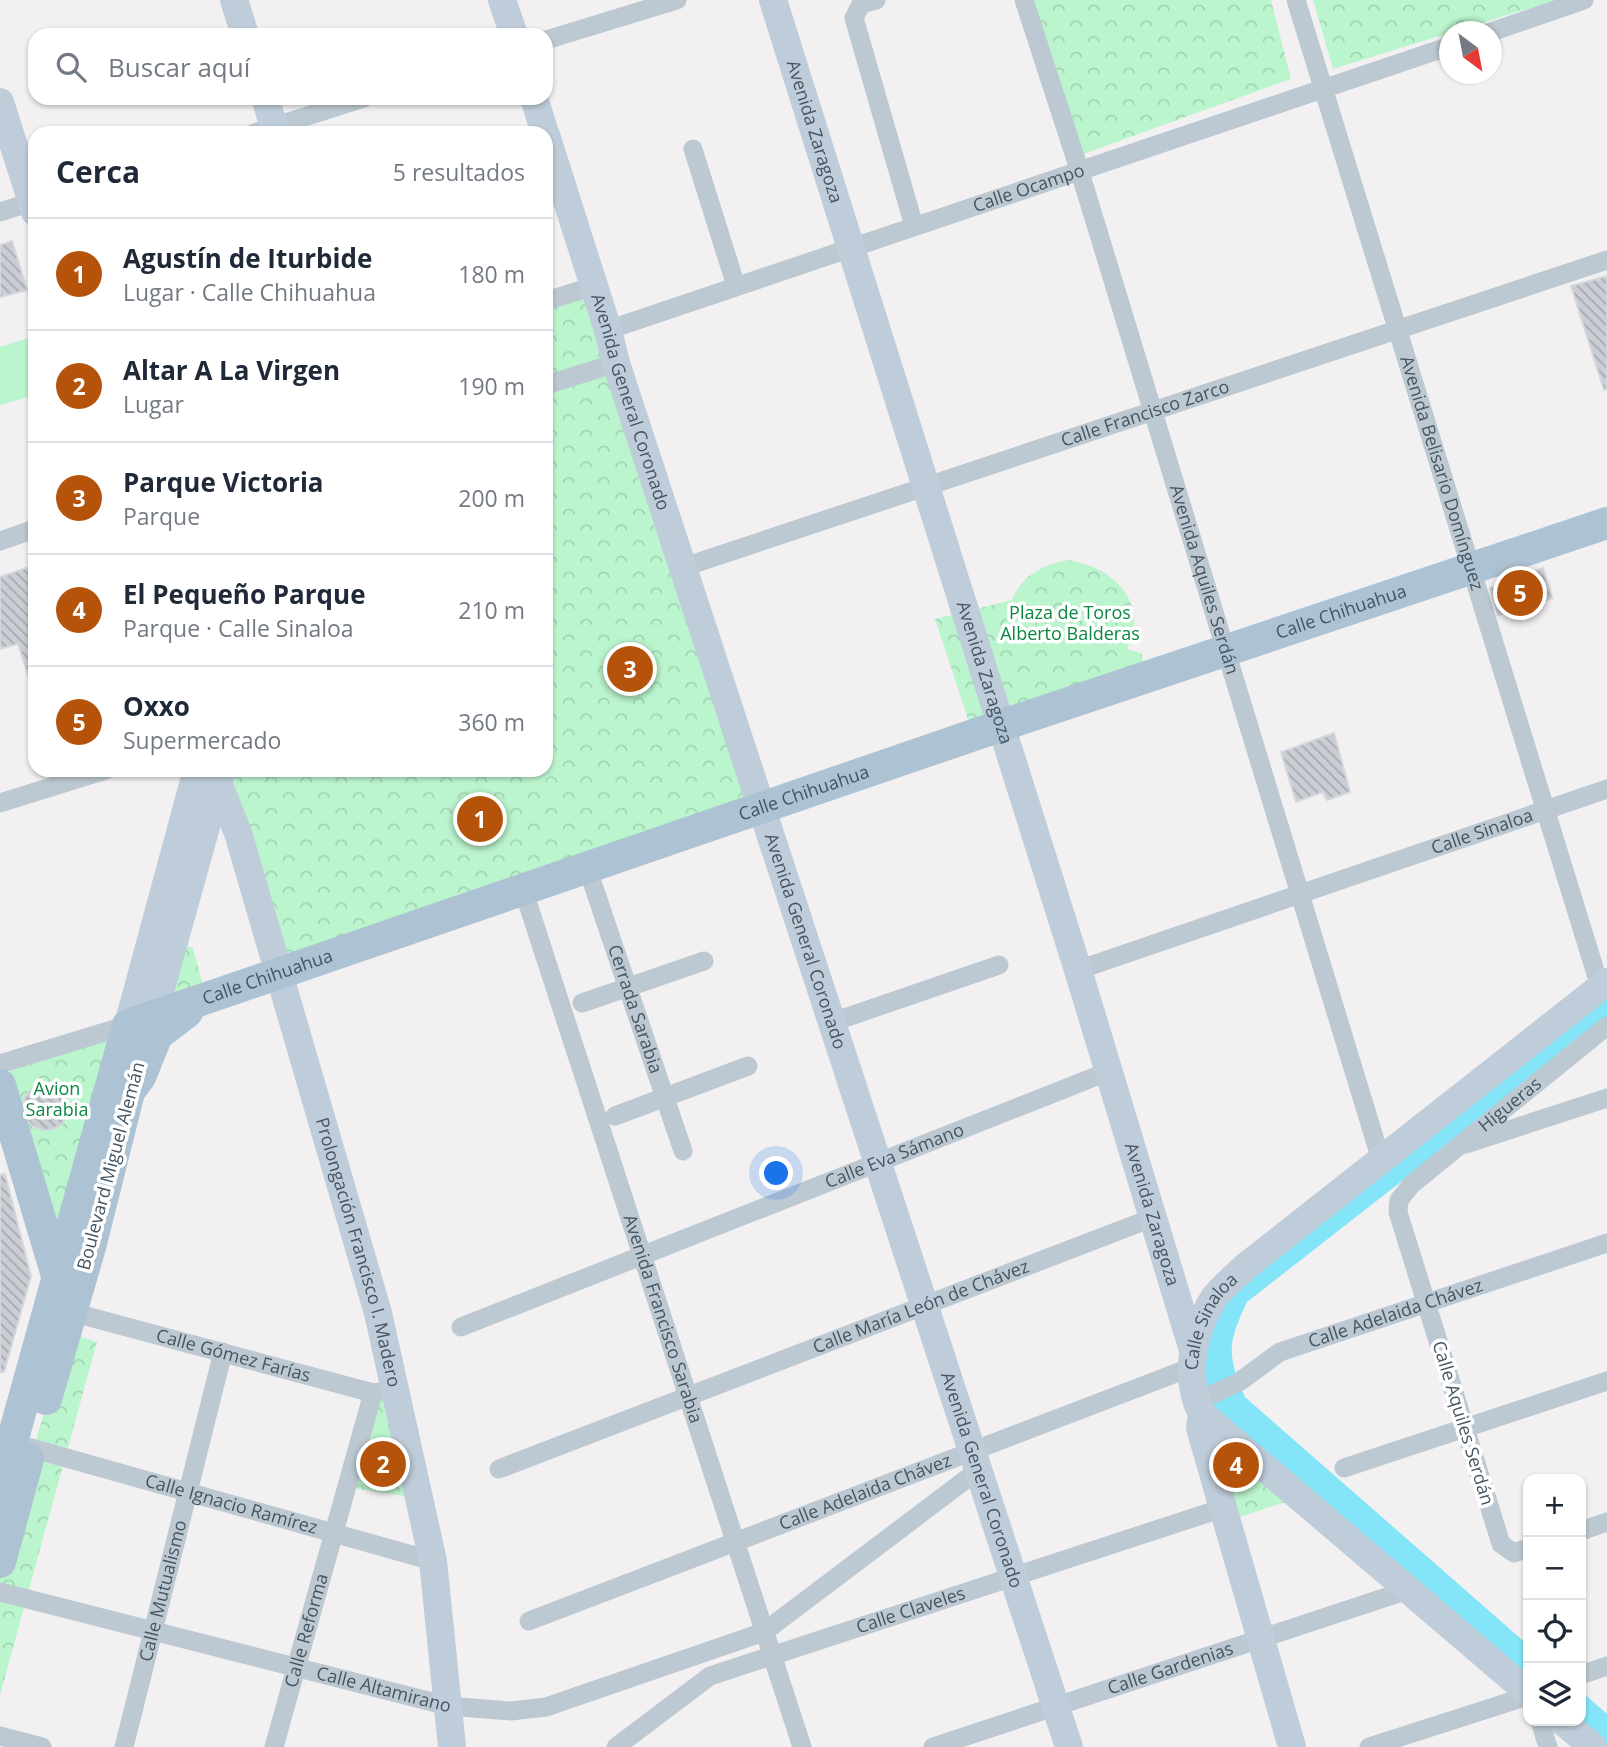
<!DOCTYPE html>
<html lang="es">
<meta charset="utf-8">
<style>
body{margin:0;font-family:"Open Sans",sans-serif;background:#f2f2f3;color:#1f2937}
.controls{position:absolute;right:21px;bottom:21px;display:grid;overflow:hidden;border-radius:14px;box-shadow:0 2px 5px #0004}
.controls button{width:63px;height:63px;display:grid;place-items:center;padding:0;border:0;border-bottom:2px solid #e0e1e3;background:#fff;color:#1f2937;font:35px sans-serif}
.compass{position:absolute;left:1439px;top:21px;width:63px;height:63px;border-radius:50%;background:#fff;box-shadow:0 2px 5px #0004;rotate:148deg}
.you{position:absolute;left:777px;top:1174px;width:24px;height:24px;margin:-18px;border:5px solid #fff;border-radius:50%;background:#1a73e8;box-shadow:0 0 0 10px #1a73e833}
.badge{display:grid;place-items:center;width:46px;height:46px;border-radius:50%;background:#b45309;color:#fff;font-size:23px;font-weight:700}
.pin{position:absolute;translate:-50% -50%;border:4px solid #fff;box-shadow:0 2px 7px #0006}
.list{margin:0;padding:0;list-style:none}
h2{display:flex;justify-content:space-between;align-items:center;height:91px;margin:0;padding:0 28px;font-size:30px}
h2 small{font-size:23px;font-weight:400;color:#747a83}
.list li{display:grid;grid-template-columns:46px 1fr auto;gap:21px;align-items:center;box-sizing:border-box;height:112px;padding:0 28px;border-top:2px solid #e0e1e3}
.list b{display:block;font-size:26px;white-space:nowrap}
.list p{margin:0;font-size:23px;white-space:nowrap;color:#747a83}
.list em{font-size:23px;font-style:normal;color:#747a83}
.icon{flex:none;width:38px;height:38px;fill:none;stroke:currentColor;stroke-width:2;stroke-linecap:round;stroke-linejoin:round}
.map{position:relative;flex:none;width:1607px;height:1747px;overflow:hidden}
.search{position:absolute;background:#fff;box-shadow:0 2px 5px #0004;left:28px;top:28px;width:525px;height:77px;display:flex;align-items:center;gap:18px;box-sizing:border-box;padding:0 24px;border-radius:21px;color:#747a83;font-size:26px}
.panel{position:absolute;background:#fff;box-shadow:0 2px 5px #0004;left:28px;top:126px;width:525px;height:651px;border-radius:21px}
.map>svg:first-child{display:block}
.green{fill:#bbf5ce}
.park{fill:url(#park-crowns)}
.water{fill:#83e5f7}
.building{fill:url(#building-back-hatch);stroke:#d4d7dd;stroke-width:2}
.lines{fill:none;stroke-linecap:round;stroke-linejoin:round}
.street{stroke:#bdc9d2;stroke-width:19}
.secondary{stroke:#bfcdda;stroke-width:28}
.primary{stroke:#adc2d2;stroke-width:32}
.labels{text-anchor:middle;stroke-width:7;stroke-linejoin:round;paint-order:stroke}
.street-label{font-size:18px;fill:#465561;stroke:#fff}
.park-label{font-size:18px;fill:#0c8743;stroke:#fff}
</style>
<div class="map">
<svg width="1607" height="1747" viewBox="0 0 1607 1747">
<defs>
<pattern id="park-crowns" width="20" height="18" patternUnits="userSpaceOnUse" patternTransform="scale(1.75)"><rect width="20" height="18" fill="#bbf5ce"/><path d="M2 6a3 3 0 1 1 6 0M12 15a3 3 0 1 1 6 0" fill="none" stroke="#a2d4b3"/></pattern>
<pattern id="building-back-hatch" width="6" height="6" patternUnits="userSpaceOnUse" patternTransform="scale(1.75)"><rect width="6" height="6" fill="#caced4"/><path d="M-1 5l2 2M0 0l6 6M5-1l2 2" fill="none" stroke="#a6aaaf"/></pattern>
</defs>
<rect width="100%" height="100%" fill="#f3f0f1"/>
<polygon class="green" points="35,336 35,395 0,405 0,347"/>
<g class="park">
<polygon points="1026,0 1271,0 1291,79 1075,157"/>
<polygon points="1313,0 1556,0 1333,69"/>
<polygon points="588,289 613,363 546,383 546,303"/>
<polygon points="614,364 760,813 273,975 227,770 546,770 546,386"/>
<path d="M1067 560C1111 565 1151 602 1127 649L1141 653 1150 686 977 746 935 619 1012 600C1022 575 1043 565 1067 560Z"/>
<polygon points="170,941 193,948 206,996 151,1013"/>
<polygon points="125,1027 57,1277 0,1075"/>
<polygon points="66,1332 97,1342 0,1695 0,1572"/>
<polygon points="398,1389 423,1499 340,1486 363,1393"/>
<polygon points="1201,1433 1300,1497 1228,1521"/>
</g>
<g class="water">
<path d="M1607 988V1021L1247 1302C1227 1344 1227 1355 1245 1397L1528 1645V1684L1213 1411 1205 1390 1203 1341 1230 1287Z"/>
<polygon points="1581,1691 1607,1714 1607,1747 1603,1747 1581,1721"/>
</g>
<g class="building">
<polygon points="12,241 27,290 0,297 0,245"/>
<polygon points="1607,276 1607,389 1604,390 1571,286"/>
<polygon points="35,565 35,687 32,687 18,644 0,649 0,577"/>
<polygon points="1543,568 1552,598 1498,615 1490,588"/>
<polygon points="1334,733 1350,792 1327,800 1323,792 1296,802 1281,752"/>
<circle cx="46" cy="1107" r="23"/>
<polygon points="5,1174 31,1276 4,1372 0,1372 0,1175"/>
</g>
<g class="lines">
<g class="street">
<polyline points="876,0 861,4 854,18 914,226"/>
<path id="s1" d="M1024 0 1079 169 1381 1160"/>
<path id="s2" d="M1296 0 1600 987"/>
<polyline points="1491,32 1584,0"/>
<polyline points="546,40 677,0"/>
<polyline points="254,133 364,98"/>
<polyline points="693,149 736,286"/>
<polyline points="0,212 35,201"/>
<polyline points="546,301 594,286"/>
<path id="s3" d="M608 330 1450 46"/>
<polyline points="546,385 616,363"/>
<polyline points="0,541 35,529"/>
<path id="s4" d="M684 567 1607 260"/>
<polyline points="0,803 106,770"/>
<path id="s5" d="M587 867 683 1151"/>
<path id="s6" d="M523 889 802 1747"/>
<path id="s7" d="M1078 970 1607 789"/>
<polyline points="582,1003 704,961"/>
<polyline points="830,1023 999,965"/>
<polyline points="0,1064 128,1025"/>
<polyline points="615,1116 748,1066"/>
<polyline points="1466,1144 1607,1098"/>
<path id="s8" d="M71 1312 373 1393 384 1391"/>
<path id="s9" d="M461 1327 1107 1072"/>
<path id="s10" d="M1196 1402 1239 1382 1280 1352 1607 1243"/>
<path id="s11" d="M31 1448 433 1561"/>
<polyline points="1344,1468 1607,1381"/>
<path id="s12" d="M499 1469 1152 1218"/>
<polyline points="1581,1531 1607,1522"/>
<path id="s13" d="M1528 1548 1514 1553 1501 1544 1398 1212 1399 1200 1412 1184 1607 1026"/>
<path id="s14" d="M0 1592 448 1706 511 1711 546 1707 764 1632 977 1471"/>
<path id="s15" d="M529 1621 1192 1367"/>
<polyline points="1581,1675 1607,1666"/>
<polyline points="1540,1721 1548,1747"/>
<polyline points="0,1736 42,1747"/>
<path id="s16" d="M124 1747 223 1352"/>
<path id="s17" d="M274 1747 373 1393"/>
<path id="s18" d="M616 1747 710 1676 1223 1508"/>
<path id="s19" d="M933 1747 1408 1590"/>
<polyline points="1369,1747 1528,1696"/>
</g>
<g class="secondary">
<polyline points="234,0 245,35"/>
<polyline points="502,0 514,35"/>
<path id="s20" d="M773 0 1078 970 1192 1347"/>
<polyline points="265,98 276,133"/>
<polyline points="534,98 545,133"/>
<polyline points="0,102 35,212"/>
<path id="s21" d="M546 135 608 330 616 363 1069 1747"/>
<path id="s22" d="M213 770 238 833 378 1313 433 1561 452 1747"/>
<polyline points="153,1017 219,780"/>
<polyline points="128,1025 197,770"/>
<polyline points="1202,1414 1200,1428 1292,1747"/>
<path id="s23" d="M1528 1692 1202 1414C1183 1378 1193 1331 1214 1298 1222 1287 1235 1277 1245 1267L1607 982"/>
<polyline points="1562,1721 1593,1747"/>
</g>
<g class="primary">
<polyline points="0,1085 58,1279"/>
<polyline points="130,1090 140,1077 157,1035 187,1012"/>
<polyline points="46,1399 90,1247 130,1088"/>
<path id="s24" d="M0 1485 128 1025 1000 726 1607 523"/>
<polyline points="0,1562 28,1459"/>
</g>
</g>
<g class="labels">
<g class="street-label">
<text dy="6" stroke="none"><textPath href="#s20" startOffset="138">Avenida Zaragoza</textPath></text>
<text dy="6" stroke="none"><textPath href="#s3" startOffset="444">Calle Ocampo</textPath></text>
<text dy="6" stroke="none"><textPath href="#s21" startOffset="280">Avenida General Coronado</textPath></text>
<text dy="6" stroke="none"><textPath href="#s4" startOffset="486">Calle Francisco Zarco</textPath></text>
<text dy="6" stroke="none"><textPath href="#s2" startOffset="495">Avenida Belisario Domínguez</textPath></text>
<text dy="6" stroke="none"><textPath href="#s1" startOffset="607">Avenida Aquiles Serdán</textPath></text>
<text dy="6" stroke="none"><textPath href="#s24" startOffset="1759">Calle Chihuahua</textPath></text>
<text dy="6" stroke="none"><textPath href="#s20" startOffset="705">Avenida Zaragoza</textPath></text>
<text dy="6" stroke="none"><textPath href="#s24" startOffset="1192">Calle Chihuahua</textPath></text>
<text dy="6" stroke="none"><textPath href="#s7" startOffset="427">Calle Sinaloa</textPath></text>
<text dy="6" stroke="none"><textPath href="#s21" startOffset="847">Avenida General Coronado</textPath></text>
<text dy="6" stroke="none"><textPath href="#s24" startOffset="625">Calle Chihuahua</textPath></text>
<text dy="6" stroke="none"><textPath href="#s5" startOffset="150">Cerrada Sarabia</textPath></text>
<text dy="6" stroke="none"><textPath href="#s13" startOffset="537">Higueras</textPath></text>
<text dy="6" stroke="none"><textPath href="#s9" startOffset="466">Calle Eva Sámano</textPath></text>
<text transform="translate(111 1166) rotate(-75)" y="6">Boulevard Miguel Alemán</text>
<text dy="6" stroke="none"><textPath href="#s20" startOffset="1272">Avenida Zaragoza</textPath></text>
<text dy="6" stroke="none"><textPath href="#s22" startOffset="504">Prolongación Francisco I. Madero</textPath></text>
<text dy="6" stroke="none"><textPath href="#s12" startOffset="452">Calle María León de Chávez</textPath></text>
<text dy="6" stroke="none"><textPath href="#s10" startOffset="220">Calle Adelaida Chávez</textPath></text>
<text dy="6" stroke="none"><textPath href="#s6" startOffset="452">Avenida Francisco Sarabia</textPath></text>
<text dy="6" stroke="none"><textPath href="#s23" startOffset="527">Calle Sinaloa</textPath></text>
<text dy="6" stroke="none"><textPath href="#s8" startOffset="168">Calle Gómez Farías</textPath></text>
<text transform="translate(1463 1423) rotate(73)" y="6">Calle Aquiles Serdán</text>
<text dy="6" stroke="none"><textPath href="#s21" startOffset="1414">Avenida General Coronado</textPath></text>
<text dy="6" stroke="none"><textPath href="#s15" startOffset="360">Calle Adelaida Chávez</textPath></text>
<text dy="6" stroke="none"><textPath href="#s11" startOffset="208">Calle Ignacio Ramírez</textPath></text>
<text dy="6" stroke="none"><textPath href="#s16" startOffset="161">Calle Mutualismo</textPath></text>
<text dy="6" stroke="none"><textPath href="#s18" startOffset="329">Calle Claveles</textPath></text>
<text dy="6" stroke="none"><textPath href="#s17" startOffset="121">Calle Reforma</textPath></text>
<text dy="6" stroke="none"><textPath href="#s19" startOffset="250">Calle Gardenias</textPath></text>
<text dy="6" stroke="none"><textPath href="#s14" startOffset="396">Calle Altamirano</textPath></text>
</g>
<g class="park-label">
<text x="1070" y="619">Plaza de Toros<tspan x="1070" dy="21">Alberto Balderas</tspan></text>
<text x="57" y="1095">Avion<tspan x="57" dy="21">Sarabia</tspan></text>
</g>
</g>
</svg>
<div class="controls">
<button>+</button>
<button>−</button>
<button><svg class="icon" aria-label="locate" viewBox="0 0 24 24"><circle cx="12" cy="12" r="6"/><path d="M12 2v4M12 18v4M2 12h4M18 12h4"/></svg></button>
<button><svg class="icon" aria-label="layers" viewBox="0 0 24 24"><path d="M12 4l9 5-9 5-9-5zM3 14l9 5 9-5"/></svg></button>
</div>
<svg class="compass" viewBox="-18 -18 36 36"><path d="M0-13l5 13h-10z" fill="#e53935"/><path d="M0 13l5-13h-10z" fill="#747a83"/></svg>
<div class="you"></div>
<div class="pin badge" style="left:480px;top:819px">1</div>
<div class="pin badge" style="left:383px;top:1464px">2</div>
<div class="pin badge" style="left:630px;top:669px">3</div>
<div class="pin badge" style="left:1236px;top:1465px">4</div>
<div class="pin badge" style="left:1520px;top:593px">5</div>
<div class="search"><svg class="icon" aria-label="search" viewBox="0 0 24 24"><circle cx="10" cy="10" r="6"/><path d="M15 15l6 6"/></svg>Buscar aquí</div>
<section class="panel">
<h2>Cerca<small>5 resultados</small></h2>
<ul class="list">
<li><span class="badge">1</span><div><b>Agustín de Iturbide</b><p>Lugar · Calle Chihuahua</p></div><em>180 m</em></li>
<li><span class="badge">2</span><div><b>Altar A La Virgen</b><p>Lugar</p></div><em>190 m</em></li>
<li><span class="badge">3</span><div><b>Parque Victoria</b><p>Parque</p></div><em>200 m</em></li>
<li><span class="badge">4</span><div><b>El Pequeño Parque</b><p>Parque · Calle Sinaloa</p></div><em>210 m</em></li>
<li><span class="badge">5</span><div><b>Oxxo</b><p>Supermercado</p></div><em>360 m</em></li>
</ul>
</section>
</div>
